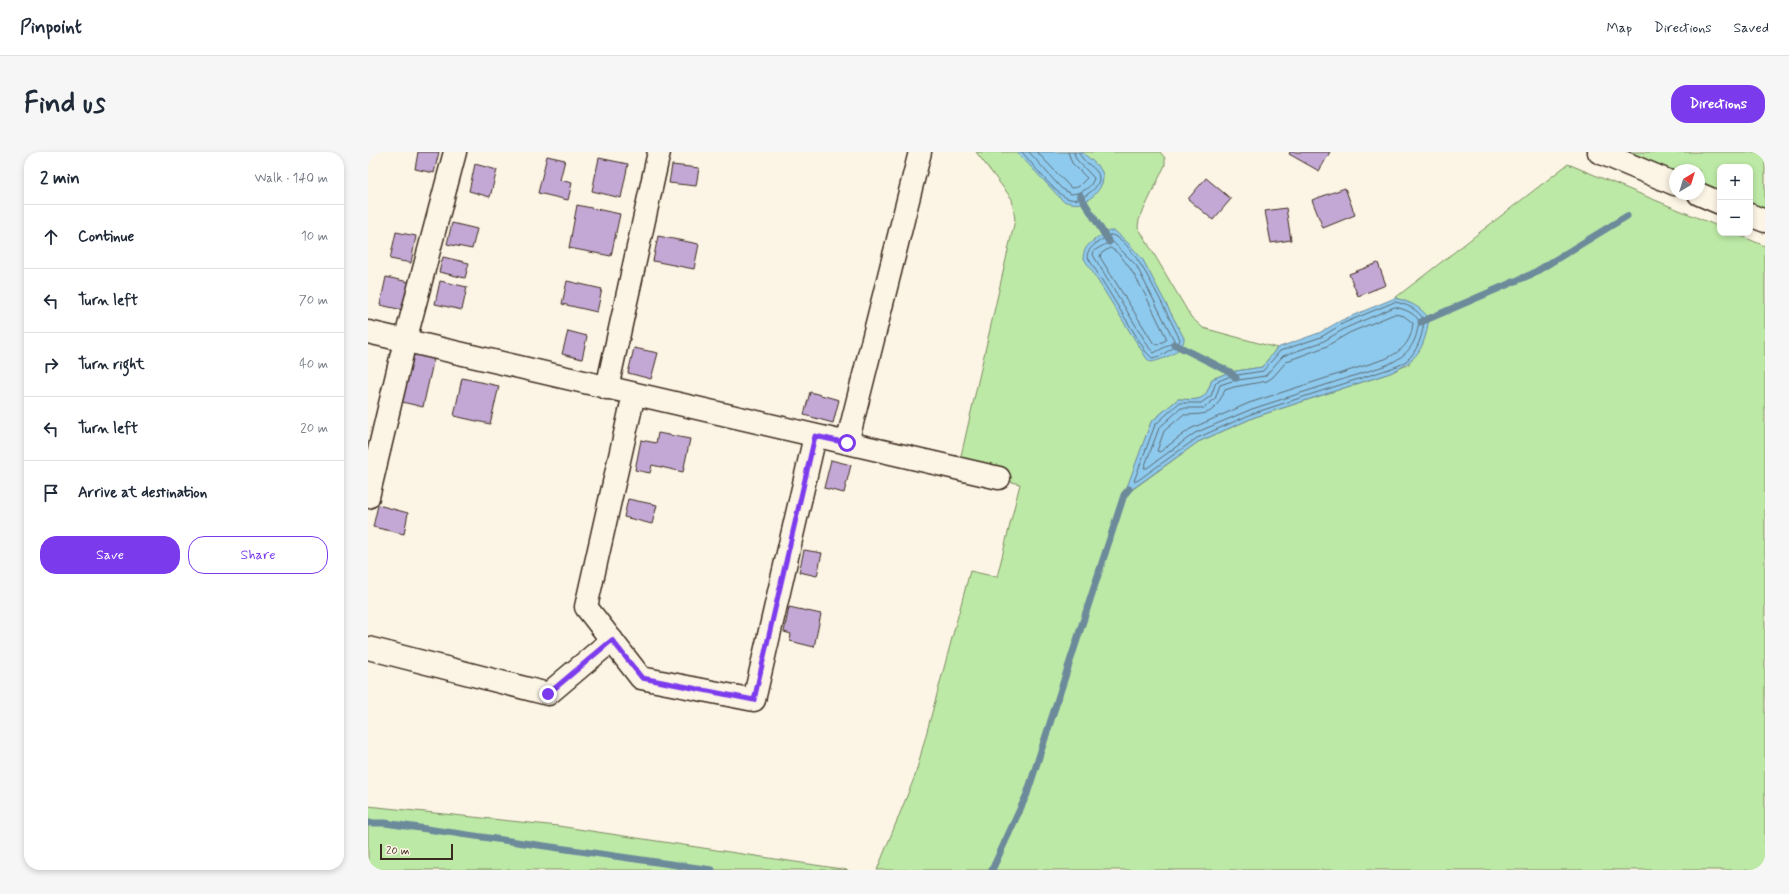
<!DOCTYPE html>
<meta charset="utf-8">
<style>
body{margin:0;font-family:Mynerve,sans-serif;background:#f6f6f7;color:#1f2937}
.controls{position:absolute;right:12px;top:12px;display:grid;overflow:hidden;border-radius:8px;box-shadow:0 2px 6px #0003}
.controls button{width:36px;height:36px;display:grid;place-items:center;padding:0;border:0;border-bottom:1px solid #e0e1e3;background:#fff;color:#1f2937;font:20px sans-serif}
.compass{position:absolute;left:1301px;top:12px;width:36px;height:36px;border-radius:50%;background:#fff;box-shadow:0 2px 6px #0003;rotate:38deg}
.scale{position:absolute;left:12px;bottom:10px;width:73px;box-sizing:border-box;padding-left:4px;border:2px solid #3b2a1e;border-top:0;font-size:11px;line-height:14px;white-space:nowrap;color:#3b2a1e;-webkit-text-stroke:3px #fcf5e5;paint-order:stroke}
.stop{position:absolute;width:12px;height:12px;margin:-9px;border:3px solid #7c3aed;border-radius:50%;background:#fff}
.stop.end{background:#7c3aed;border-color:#fff;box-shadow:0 1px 4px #0008}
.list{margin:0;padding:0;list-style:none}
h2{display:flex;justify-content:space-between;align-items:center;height:52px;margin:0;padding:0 16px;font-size:17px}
h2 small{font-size:13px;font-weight:400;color:#747a83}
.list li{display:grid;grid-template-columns:26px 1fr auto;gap:12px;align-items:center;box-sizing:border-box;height:64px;padding:0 16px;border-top:1px solid #e0e1e3}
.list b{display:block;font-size:15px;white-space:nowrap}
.list em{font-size:13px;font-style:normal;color:#747a83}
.actions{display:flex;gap:8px;padding:12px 16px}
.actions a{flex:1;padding:9px 0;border:1px solid #7c3aed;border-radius:16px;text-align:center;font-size:14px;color:#7c3aed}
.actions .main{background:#7c3aed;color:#fff}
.icon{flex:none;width:22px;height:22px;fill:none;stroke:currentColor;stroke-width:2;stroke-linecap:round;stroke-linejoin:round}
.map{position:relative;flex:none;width:1397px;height:718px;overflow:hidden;border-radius:16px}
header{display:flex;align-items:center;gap:24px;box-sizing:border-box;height:56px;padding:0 20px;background:#fff;border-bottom:1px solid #e0e1e3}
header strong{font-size:19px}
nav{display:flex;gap:22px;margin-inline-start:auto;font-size:14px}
.intro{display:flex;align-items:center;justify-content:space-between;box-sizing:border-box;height:96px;padding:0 24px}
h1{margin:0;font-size:28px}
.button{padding:10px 18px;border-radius:16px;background:#7c3aed;color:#fff;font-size:14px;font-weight:700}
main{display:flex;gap:24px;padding:0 24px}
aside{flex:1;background:#fff;border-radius:16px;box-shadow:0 2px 6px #0003}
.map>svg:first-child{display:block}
.green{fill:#bde9a6;stroke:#7c8a62}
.water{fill:#8ecaee;stroke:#6d8a9b}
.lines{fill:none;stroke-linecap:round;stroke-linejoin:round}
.shore{stroke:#5c6a71;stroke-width:1}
.stream{stroke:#6d8a9b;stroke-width:7}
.building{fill:#c3a8d5;stroke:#3b2a1e}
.minor-casing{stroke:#3b2a1e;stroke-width:25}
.major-casing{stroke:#3b2a1e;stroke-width:25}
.minor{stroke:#fcf5e5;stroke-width:22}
.major{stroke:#fcf5e5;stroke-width:22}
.route{stroke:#7c3aed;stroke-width:5}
</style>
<header>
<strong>Pinpoint</strong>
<nav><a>Map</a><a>Directions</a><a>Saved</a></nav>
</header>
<div class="intro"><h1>Find us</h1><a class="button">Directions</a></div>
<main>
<aside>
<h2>2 min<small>Walk · 140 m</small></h2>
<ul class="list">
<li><svg class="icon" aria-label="ahead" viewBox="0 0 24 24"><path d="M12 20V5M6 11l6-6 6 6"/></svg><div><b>Continue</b></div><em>10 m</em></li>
<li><svg class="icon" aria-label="left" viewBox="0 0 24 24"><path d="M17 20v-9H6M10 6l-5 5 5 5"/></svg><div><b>Turn left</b></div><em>70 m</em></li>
<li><svg class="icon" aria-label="right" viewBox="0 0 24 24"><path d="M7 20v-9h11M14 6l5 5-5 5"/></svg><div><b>Turn right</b></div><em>40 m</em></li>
<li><svg class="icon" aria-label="left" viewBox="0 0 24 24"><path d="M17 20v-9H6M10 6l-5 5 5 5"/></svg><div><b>Turn left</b></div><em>20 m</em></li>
<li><svg class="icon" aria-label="arrive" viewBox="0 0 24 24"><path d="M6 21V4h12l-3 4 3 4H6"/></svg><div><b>Arrive at destination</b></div></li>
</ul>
<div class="actions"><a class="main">Save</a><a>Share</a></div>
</aside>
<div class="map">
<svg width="1397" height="718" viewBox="0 0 1397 718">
<rect width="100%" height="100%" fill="#fcf5e5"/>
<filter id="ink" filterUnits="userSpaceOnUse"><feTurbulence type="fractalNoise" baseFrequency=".025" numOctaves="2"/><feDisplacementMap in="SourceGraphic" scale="8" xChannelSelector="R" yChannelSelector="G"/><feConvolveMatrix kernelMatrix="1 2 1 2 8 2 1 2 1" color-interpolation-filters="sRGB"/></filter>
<g filter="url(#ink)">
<g class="green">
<path d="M608 0H792L797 6V13L771 68 770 75 823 165 835 176 909 196 894 215 862 220 844 227C837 250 832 248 810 247L783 270 757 343 830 290 887 265 1022 221 1041 212 1042 151 1027 146 1200 12 1352 75V81H1366L1397 94V718H509L547 624 602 419 629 425 652 332 590 317 647 68 644 47Z"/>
<polygon points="1232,0 1397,0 1397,69 1382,63 1382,15 1352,15 1352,50 1331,41 1331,18 1307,18 1307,31"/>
<polygon points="0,654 190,674 480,718 0,718"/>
</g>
<g class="water">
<path d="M649 0H714C720 6 730 12 734 20 739 31 726 46 716 50 710 53 701 51 695 49Z"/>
<path d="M741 79H747L761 92 775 108 816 186C817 199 795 208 783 210L779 207 715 105C716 91 730 86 741 79Z"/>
<path d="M1027 146C1041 150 1053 154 1061 167 1056 197 1050 208 1022 221L887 265 830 290 756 343 783 270 810 247C832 248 837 250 844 227L862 220 894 215 909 196 951 181 974 168Z"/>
</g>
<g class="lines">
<g class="shore">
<path d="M654 0C663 10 689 45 702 47 709 49 716 45 721 41 726 38 731 32 731 26 731 15 713 11 711 0"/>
<path d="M661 0 693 36 703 42C713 41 723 37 726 26L708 7 706 0"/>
<polyline points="669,0 703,36 710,35 719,26 704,11 700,0"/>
<path d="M742 83C765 82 801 168 812 187L810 193 792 204 784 206 778 200 719 104C720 94 734 88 742 83Z"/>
<polygon points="744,89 768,113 806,188 806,190 786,201 782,197 725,103 726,99"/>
<path d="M742 96C761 102 788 166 798 185V188L789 193 786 192 732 105 733 102Z"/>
<path d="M1027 150C1038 152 1050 157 1056 168 1055 181 1050 200 1038 209 1034 213 1026 215 1021 217L886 261 829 286 769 329H766L787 273 811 251H833L843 244 848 230 863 224 895 219 912 199 953 185 976 171Z"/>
<path d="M1027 155C1036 157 1047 161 1051 169 1048 193 1040 203 1019 213L884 257 827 281 779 316H776L791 276 813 256H836L847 247 852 233 864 229 897 224 915 204 954 190 978 176Z"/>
<path d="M1027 162 1036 164 1045 171C1043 191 1034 199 1017 207L881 251 822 277 792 300 789 299 796 279 815 263C842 262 845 263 857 238L866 235 899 229 905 225 919 209 957 195 981 181Z"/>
</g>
<g class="stream">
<polyline points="712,43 741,90"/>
<polyline points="1053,170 1164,122 1259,64"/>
<polyline points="806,192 862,220 868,226"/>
<polyline points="0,671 17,671 344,718"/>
<polyline points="624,718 659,642 756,343 761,337"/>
</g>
</g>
<g class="building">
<polygon points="50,0 71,0 66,21 47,17"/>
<polygon points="922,0 962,0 951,19 921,2"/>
<polygon points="179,4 197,8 192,28 204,31 200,48 170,41"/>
<polygon points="231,6 260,12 253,46 224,39"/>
<polygon points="107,12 129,18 122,45 101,39"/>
<polygon points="304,13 331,16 328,34 301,31"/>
<polygon points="838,26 863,47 845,68 820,47"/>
<polygon points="977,36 987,63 955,76 944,48"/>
<polygon points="209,53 252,62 243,104 201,96"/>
<polygon points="918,56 923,88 903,91 897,59"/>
<polygon points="84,71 109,77 104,97 79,92"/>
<polygon points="28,80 48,84 43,111 22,107"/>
<polygon points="290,84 331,92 326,117 285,109"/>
<polygon points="75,105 101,111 97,126 71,120"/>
<polygon points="1010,111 1018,133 990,144 981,122"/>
<polygon points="18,125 41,130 35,158 12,153"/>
<polygon points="72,129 99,135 94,158 67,152"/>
<polygon points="199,129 234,137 229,160 194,152"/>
<polygon points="200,179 219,184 214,207 194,202"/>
<polygon points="266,196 290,201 283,227 260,221"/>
<polygon points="41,200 66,206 55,255 30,249"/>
<polygon points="94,226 131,234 122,272 86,264"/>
<polygon points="442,240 471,248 465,271 436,263"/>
<polygon points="290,281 322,287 315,320 284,313 282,321 267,318 273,288 288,291"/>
<polygon points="463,308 483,313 476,341 456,336"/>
<polygon points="260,347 289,353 284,372 256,365"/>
<polygon points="10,353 40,361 36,382 5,375"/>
<polygon points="436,398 454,401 449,424 431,420"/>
<polygon points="421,455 453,462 446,495 422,489 423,482 416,480"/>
</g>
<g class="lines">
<defs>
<g id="minor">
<polyline points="0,180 631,326"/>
<polyline points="239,236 291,0"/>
<polyline points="266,242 218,455 273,526 386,548 447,284"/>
<polyline points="479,291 552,0"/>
<polyline points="0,345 37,189 87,0"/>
<polyline points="0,496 180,542 244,488"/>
</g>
<g id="major">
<polyline points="1231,0 1307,32"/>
<polyline points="1331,42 1352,51"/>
<polyline points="1382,63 1397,69"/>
</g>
</defs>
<use href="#minor" class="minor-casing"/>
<use href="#major" class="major-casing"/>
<use href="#minor" class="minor"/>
<use href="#major" class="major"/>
</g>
</g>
<g class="lines" filter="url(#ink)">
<polyline class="route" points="180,542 244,488 274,526 386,548 447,284 479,291"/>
</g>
</svg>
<div class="controls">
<button>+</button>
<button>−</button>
</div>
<svg class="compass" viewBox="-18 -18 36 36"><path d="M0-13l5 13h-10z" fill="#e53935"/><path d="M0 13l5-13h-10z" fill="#747a83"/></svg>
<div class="scale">20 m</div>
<div class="stop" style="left:479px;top:291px"></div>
<div class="stop end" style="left:180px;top:542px"></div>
</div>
</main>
